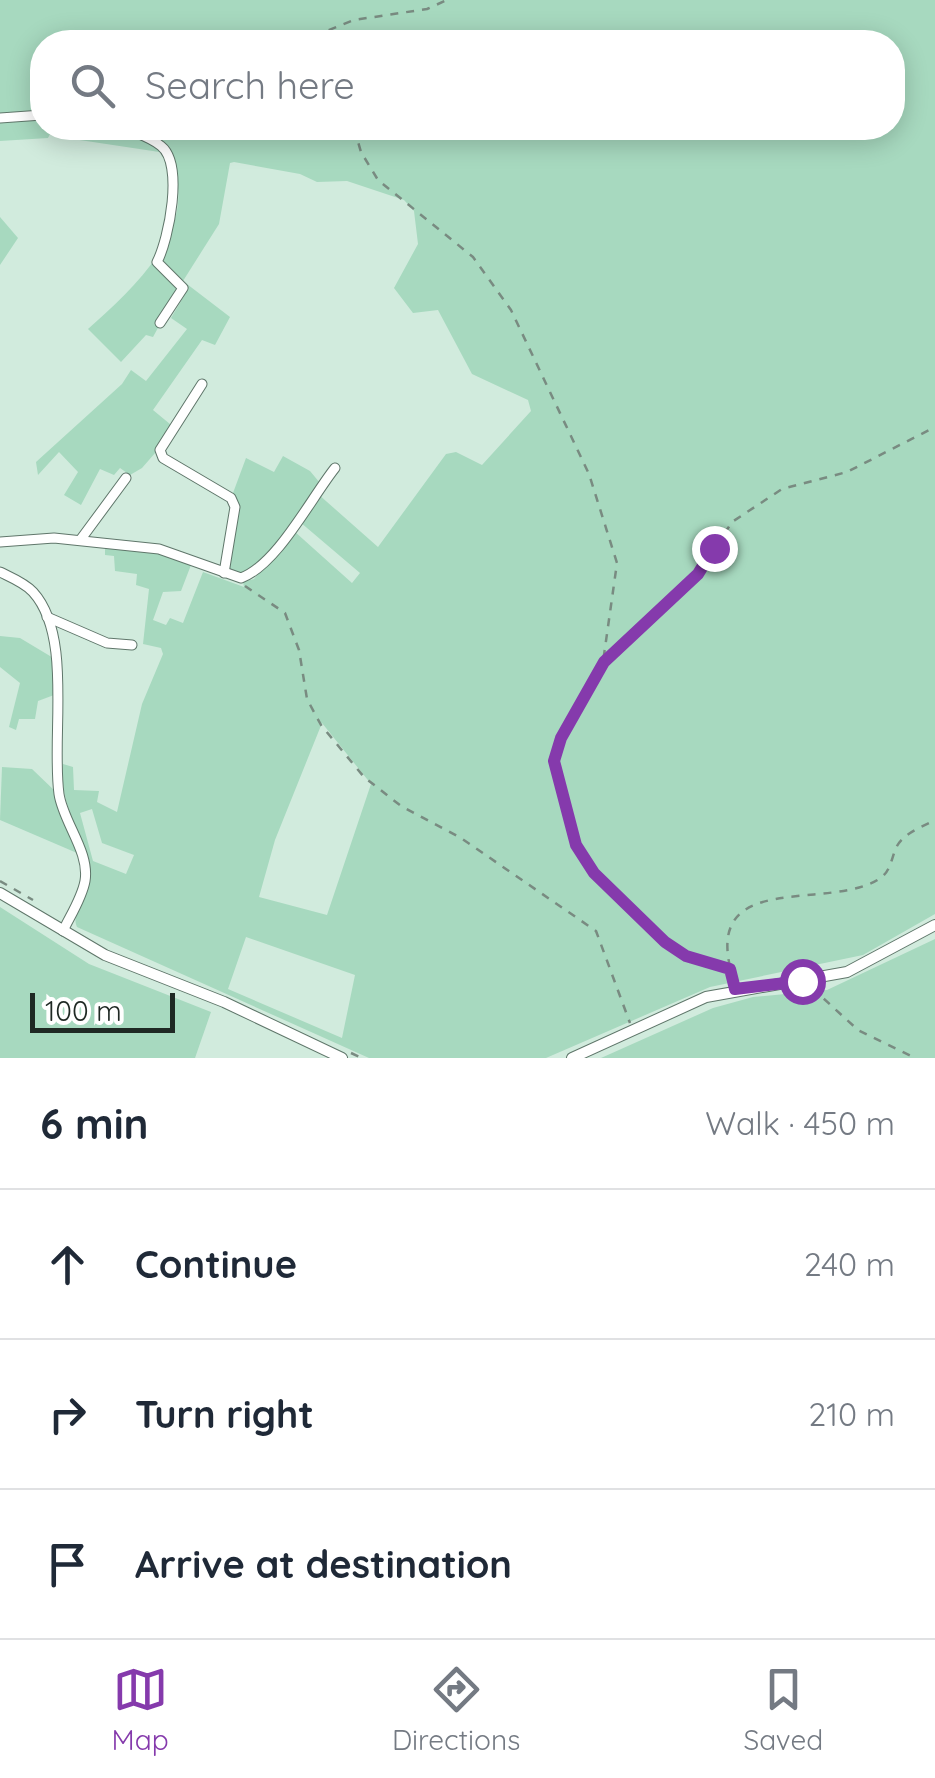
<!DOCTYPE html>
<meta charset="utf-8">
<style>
body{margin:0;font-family:Quicksand,sans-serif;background:#f6f6f7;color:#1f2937}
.scale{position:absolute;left:30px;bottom:25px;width:145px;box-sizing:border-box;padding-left:10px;border:5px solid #1f2924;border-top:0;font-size:28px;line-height:35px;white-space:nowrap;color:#1f2924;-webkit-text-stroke:8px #fff;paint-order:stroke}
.stop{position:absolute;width:30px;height:30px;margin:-22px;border:8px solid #853aac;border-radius:50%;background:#fff}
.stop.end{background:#853aac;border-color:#fff;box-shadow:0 2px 10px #0008}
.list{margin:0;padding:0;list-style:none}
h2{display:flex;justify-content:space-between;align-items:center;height:130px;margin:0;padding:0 40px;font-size:42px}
h2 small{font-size:32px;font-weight:400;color:#747a83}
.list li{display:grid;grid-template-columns:65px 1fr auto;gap:30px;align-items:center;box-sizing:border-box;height:150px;padding:0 40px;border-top:2px solid #e0e1e3}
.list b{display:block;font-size:38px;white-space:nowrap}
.list em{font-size:32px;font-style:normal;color:#747a83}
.icon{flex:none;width:55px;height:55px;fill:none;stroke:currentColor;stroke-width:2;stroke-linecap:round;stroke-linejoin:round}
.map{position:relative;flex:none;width:935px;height:1058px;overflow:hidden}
.search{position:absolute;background:#fff;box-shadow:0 5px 25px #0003;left:30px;right:30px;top:30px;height:110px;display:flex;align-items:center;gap:25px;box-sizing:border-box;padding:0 35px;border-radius:40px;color:#747a83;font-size:38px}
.sheet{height:580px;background:#fff}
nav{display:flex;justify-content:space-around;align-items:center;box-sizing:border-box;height:140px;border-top:2px solid #e0e1e3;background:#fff;font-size:28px;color:#747a83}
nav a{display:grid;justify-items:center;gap:5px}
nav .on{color:#853aac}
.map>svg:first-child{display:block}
.green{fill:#a7d9bf;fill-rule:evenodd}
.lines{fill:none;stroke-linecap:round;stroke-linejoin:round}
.minor-casing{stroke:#5f766a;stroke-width:11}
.tertiary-casing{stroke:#5f766a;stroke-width:12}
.path{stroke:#798b81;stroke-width:2.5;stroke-dasharray:8 8;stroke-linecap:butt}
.minor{stroke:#fff;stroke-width:9}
.tertiary{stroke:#fff;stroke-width:10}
.route{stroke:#853aac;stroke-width:12}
</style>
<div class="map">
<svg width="935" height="1058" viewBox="0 0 935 1058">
<rect width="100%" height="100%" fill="#d1ebdd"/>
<g class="green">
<path d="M0 0H935V914L863 955 710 987 546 1058H369L77 927C69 908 94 892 89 869 81 832 59 804 63 764L73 767 74 790 99 791 97 802 117 812 142 704 163 654 161 648 143 644 149 589 136 585 137 574 115 571 114 556 105 555V548L155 552 191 565 181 591 163 592 153 620 166 625 170 618 183 623 203 572 244 587 243 582 254 579 294 531 352 583 360 573 300 522 318 494 378 547 446 454 456 452 482 465 531 411 528 400 472 374 438 310 413 313 394 288 418 244 414 211 404 200 347 181 317 182 300 174 234 162 230 163 219 224 183 281 230 317 215 345 202 340 153 410 176 429 142 468 130 475 120 468 114 475 100 469 81 505 64 495 78 472 59 452 38 475 36 462 122 384 131 370 146 381 187 329 171 318 184 296 183 282 153 337 146 335 121 362 88 329C134 288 208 222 166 153L53 136 57 128H119L158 147 131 128H892V42H42V113L0 116ZM322 723 371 784 327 915 259 897 275 840ZM92 809 102 843 134 855 126 874 93 861 80 813ZM246 937 355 975 342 1038 228 989Z"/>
<polygon points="42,119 42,128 53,128 48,138 0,141 0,122"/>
<polygon points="0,217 18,238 0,265"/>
<polygon points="283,456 310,471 320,483 279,542 246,575 227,572 239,503 233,493 246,458 274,472"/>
<polygon points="0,636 20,638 55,659 54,695 38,701 35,719 19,719 16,730 9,727 20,683 0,667"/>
<polygon points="2,767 32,769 57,793 77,853 0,820"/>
<polygon points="0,907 89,964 211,1012 195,1058 0,1058"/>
<polygon points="935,939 935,1058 601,1058 713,1008 753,997 827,990"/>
</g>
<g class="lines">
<defs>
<g id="minor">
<polyline points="0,118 42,115"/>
<path d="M125 128C136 133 152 138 161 146 184 164 169 239 157 262L183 288 160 323"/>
<polyline points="202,384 160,450 163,458 231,498 235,507 224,573"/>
<polyline points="81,539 126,478"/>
<path d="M0 542 54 538 159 549 241 578C277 565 311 498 335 468"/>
<path d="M0 572C10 577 25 583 33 592 73 636 51 736 59 794 63 822 90 852 85 881 82 898 70 916 63 931"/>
<polyline points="47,617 107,643 132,645"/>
</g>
<g id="tertiary">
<polyline points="0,893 105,955 224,1002 342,1058"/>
<polyline points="572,1058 706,997 847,972 935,925"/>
</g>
</defs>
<use href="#minor" class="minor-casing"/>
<use href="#tertiary" class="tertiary-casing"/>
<g class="path">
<polyline points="299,42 354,20 427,9 447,0"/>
<polyline points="354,128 361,152 378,180 473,257 511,310 589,474 617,563 603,662 561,737 553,761 576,845 594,873 665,943 686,956 730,969 733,982"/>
<polyline points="245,586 285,613 299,650 307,699 321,725 364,777 401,806 461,838 596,931 630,1023"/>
<polyline points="605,661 698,574 732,522 782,489 847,472 935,427"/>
<polyline points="0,881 33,900"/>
<path d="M730 967C708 870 829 911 879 879 891 872 891 858 897 846 904 833 922 827 935 820"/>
<polyline points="812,988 858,1030 915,1058"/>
<polyline points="351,1053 362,1058"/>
</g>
<use href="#minor" class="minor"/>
<use href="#tertiary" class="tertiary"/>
</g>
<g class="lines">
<polyline class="route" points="714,548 698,574 604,662 561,738 554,761 576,845 594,873 665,942 686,956 730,969 735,989 802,981"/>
</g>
</svg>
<div class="scale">100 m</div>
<div class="stop" style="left:802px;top:981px"></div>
<div class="stop end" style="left:714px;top:548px"></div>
<div class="search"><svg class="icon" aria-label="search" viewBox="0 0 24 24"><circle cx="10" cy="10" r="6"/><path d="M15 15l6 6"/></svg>Search here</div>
</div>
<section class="sheet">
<h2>6 min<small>Walk · 450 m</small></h2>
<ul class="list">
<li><svg class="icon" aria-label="ahead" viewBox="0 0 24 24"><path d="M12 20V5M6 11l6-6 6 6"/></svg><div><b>Continue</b></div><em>240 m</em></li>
<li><svg class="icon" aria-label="right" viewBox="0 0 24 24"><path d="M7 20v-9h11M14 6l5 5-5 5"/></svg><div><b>Turn right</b></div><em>210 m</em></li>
<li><svg class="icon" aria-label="arrive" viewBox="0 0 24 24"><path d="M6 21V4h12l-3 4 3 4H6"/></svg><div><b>Arrive at destination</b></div></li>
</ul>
</section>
<nav>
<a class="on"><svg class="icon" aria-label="map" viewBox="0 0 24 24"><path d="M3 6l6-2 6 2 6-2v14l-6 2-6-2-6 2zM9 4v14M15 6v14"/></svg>Map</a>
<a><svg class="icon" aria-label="directions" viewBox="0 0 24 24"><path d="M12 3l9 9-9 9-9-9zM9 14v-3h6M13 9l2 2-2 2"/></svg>Directions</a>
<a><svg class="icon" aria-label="saved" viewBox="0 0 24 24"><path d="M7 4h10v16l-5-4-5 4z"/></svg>Saved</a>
</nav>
